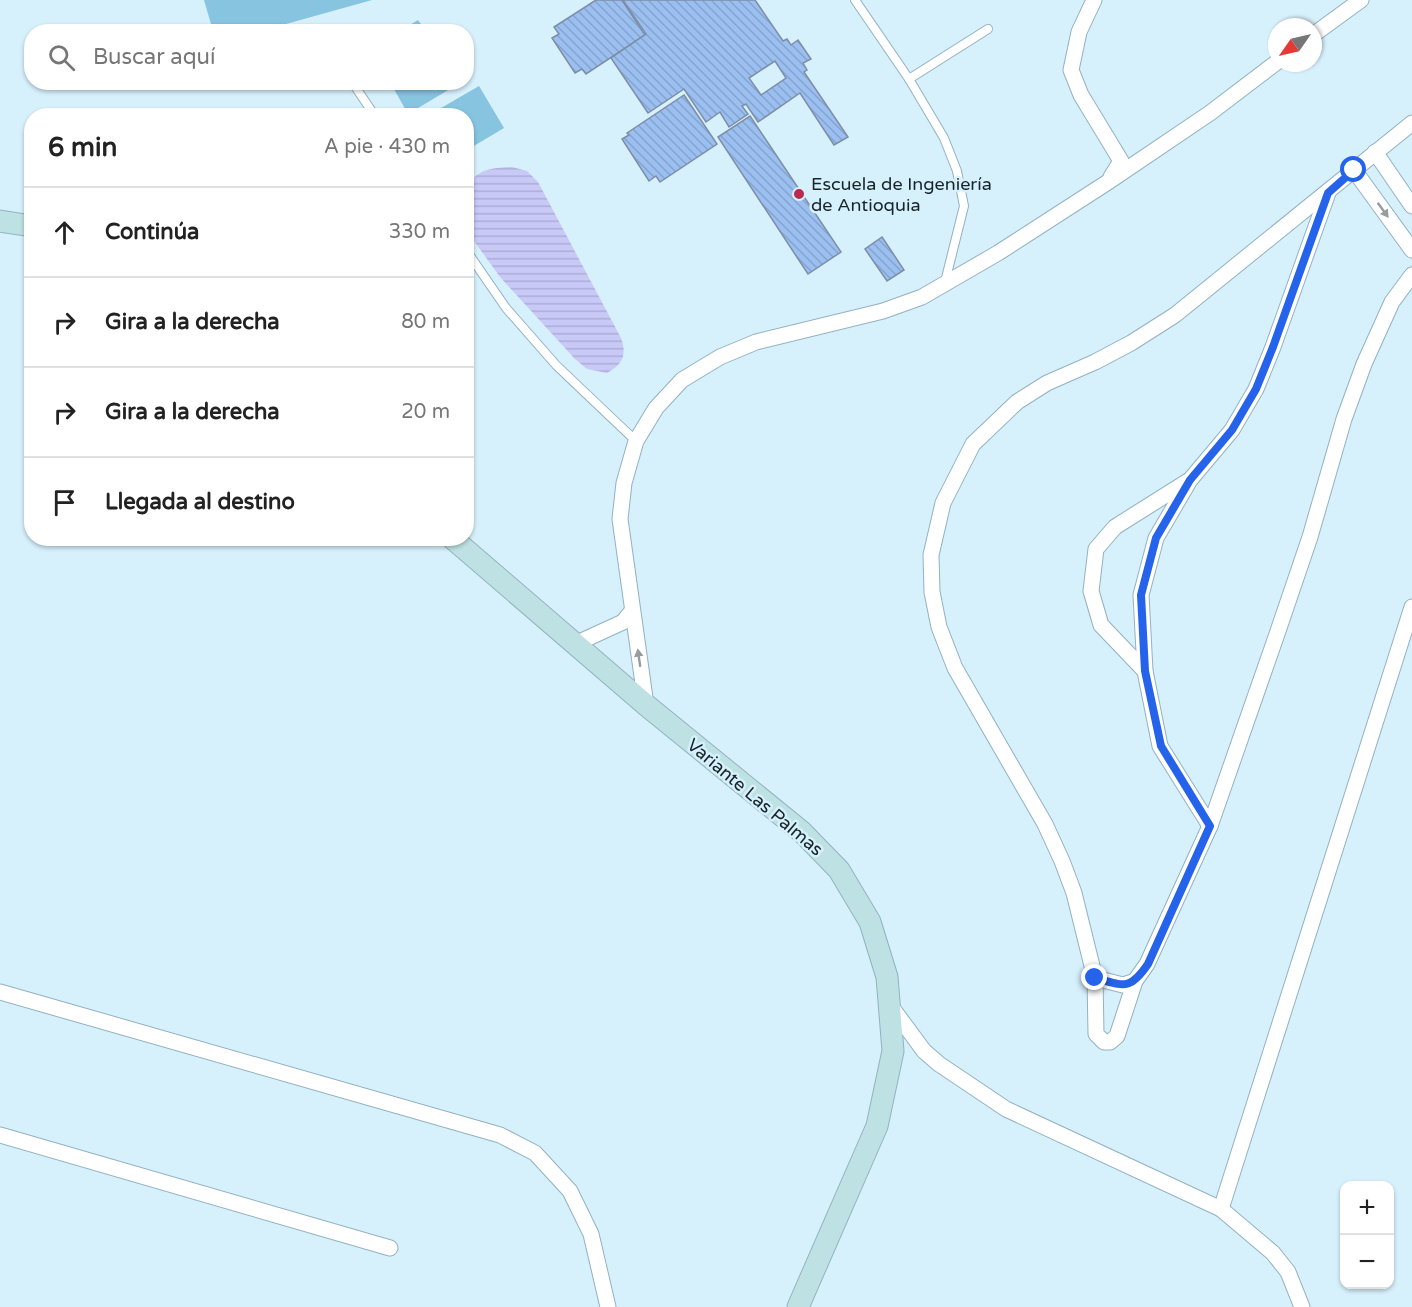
<!DOCTYPE html>
<html lang="es">
<meta charset="utf-8">
<style>
body{margin:0;font-family:"Varela Round",sans-serif;background:#f2f2f2;color:#222}
.controls{position:absolute;right:18px;bottom:18px;display:grid;overflow:hidden;border-radius:12px;box-shadow:0 2px 4px #0004}
.controls button{width:54px;height:54px;display:grid;place-items:center;padding:0;border:0;border-bottom:2px solid #e0e0e0;background:#fff;color:#222;font:30px sans-serif}
.compass{position:absolute;left:1268px;top:18px;width:54px;height:54px;border-radius:50%;background:#fff;box-shadow:0 2px 4px #0004;rotate:236deg}
.stop{position:absolute;width:18px;height:18px;margin:-14px;border:4px solid #2563eb;border-radius:50%;background:#fff}
.stop.end{background:#2563eb;border-color:#fff;box-shadow:0 2px 6px #0008}
.list{margin:0;padding:0;list-style:none}
h2{display:flex;justify-content:space-between;align-items:center;height:78px;margin:0;padding:0 24px;font-size:26px}
h2 small{font-size:20px;font-weight:400;color:#767676}
.list li{display:grid;grid-template-columns:39px 1fr auto;gap:18px;align-items:center;box-sizing:border-box;height:90px;padding:0 24px;border-top:2px solid #e0e0e0}
.list b{display:block;font-size:22px;white-space:nowrap}
.list em{font-size:20px;font-style:normal;color:#767676}
.icon{flex:none;width:33px;height:33px;fill:none;stroke:currentColor;stroke-width:2;stroke-linecap:round;stroke-linejoin:round}
.map{position:relative;flex:none;width:1412px;height:1307px;overflow:hidden}
.search{position:absolute;background:#fff;box-shadow:0 2px 4px #0004;left:24px;top:24px;width:450px;height:66px;display:flex;align-items:center;gap:15px;box-sizing:border-box;padding:0 21px;border-radius:24px;color:#767676;font-size:22px}
.panel{position:absolute;background:#fff;box-shadow:0 2px 4px #0004;left:24px;top:108px;width:450px;height:438px;border-radius:24px}
.map>svg:first-child{display:block}
.green{fill:#86c4e0}
.water{fill:url(#water-rules)}
.building{fill:url(#building-back-hatch);stroke:#7d8ea6;stroke-width:1.5;fill-rule:evenodd}
.lines{fill:none;stroke-linecap:round;stroke-linejoin:round}
.service-casing{stroke:#92b2c1;stroke-width:10}
.minor-casing{stroke:#92b2c1;stroke-width:17}
.secondary-casing{stroke:#92b2c1;stroke-width:23}
.service{stroke:#fff;stroke-width:8}
.minor{stroke:#fff;stroke-width:15}
.secondary{stroke:#bee2e3;stroke-width:21}
.oneway{fill:#979c9f}
.route{stroke:#2563eb;stroke-width:8}
.poi-dot{fill:#b92950;stroke:#d6f0fc;stroke-width:2}
.labels{text-anchor:middle;stroke-width:5;stroke-linejoin:round;paint-order:stroke}
.poi-label{font-size:18px;fill:#172429;stroke:#d6f0fc;text-anchor:start}
.street-label{font-size:18px;fill:#172429;stroke:#d6f0fc}
</style>
<div class="map">
<svg width="1412" height="1307" viewBox="0 0 1412 1307">
<defs>
<pattern id="water-rules" width="6" height="5" patternUnits="userSpaceOnUse" patternTransform="scale(1.5)"><rect width="6" height="5" fill="#c9c9f8"/><path d="M0 2.5h6" fill="none" stroke="#acacd5"/></pattern>
<pattern id="building-back-hatch" width="6" height="6" patternUnits="userSpaceOnUse" patternTransform="scale(1.5)"><rect width="6" height="6" fill="#9abff0"/><path d="M-1 5l2 2M0 0l6 6M5-1l2 2" fill="none" stroke="#84a4ce"/></pattern>
</defs>
<rect width="100%" height="100%" fill="#d6f0fc"/>
<g class="green">
<polygon points="204,0 372,0 261,31 213,31"/>
<polygon points="418,20 426,31 400,31"/>
<polygon points="390,82 460,82 460,83 408,114"/>
<polygon points="479,86 504,128 467,150 466,116 429,115"/>
</g>
<path class="water" d="M512 167 527 171 538 182 621 338C627 355 623 364 607 373L587 369 575 359 500 277 469 234C466 225 466 216 466 206 466 173 482 168 512 167Z"/>
<g class="building">
<polygon points="596,0 622,0 645,35 586,74 582,69 575,73 552,38 559,34 554,27"/>
<path d="M623 0H755L783 41 787 39 791 45 798 40 811 59 803 63 807 70 804 72 848 137 834 145 800 93 758 122 746 104 742 106 748 114 729 127 720 112 706 122 684 89 648 113 611 58 646 34ZM775 61 786 78 761 95 749 78Z"/>
<polygon points="684,95 717,144 660,182 656,176 649,181 622,139 629,135 627,133"/>
<polygon points="750,116 841,252 808,274 718,137"/>
<polygon points="882,237 904,270 887,281 865,249"/>
</g>
<g class="lines">
<defs>
<g id="service">
<polyline points="855,0 909,79 944,138 957,171 964,206 945,282"/>
<polyline points="909,79 988,29"/>
<polyline points="352,82 375,116"/>
<polyline points="466,250 506,308 556,365 636,441"/>
</g>
<g id="minor">
<polyline points="1094,0 1079,32 1071,70 1081,95 1121,161 1111,177"/>
<polyline points="1313,35 1361,0"/>
<polyline points="1412,123 1175,315 1131,343 1095,362 1047,383 1017,402 973,444 943,503 931,555 932,592 939,627 955,668 1045,824 1062,861 1074,893 1095,978 1096,1034 1104,1042 1110,1042 1117,1036 1135,981 1147,964 1210,826 1277,634 1310,537 1344,419 1364,364 1392,302 1412,275"/>
<polyline points="1375,152 1412,206"/>
<polyline points="1354,170 1412,250"/>
<polyline points="575,644 623,622 632,611"/>
<polyline points="1145,671 1101,625 1091,591 1096,549 1115,527 1188,481"/>
<polyline points="646,705 620,519 624,483 636,441 656,408 682,380 720,357 756,342 883,311 922,297 998,253 1108,182 1210,113 1277,62"/>
<polyline points="1210,826 1160,746 1145,671 1141,595 1156,538 1190,480 1232,430 1256,389 1273,347 1328,193"/>
<polyline points="1095,978 1123,985 1135,981"/>
<polyline points="0,992 500,1135 535,1153 570,1191 591,1234 608,1307"/>
<polyline points="890,1005 924,1051 939,1064 1006,1109 1221,1209 1273,1253 1288,1272 1302,1307"/>
<polyline points="0,1135 390,1248"/>
<polyline points="1221,1209 1412,607"/>
</g>
<g id="secondary">
<polyline points="0,221 32,226"/>
<polyline points="452,538 646,705 802,832 839,870 870,922 887,977 893,1051 877,1126 798,1307"/>
</g>
</defs>
<use href="#service" class="service-casing"/>
<use href="#minor" class="minor-casing"/>
<use href="#secondary" class="secondary-casing"/>
<use href="#service" class="service"/>
<use href="#minor" class="minor"/>
<use href="#secondary" class="secondary"/>
</g>
<defs><path id="oneway-solid" d="M-6-.8H1V-3.2L6.5 0L1 3.2V.8H-6Z" transform="scale(1.5)"/></defs>
<g class="oneway">
<use href="#oneway-solid" transform="translate(1383 210) rotate(54)"/>
<use href="#oneway-solid" transform="translate(639 658) rotate(-98)"/>
</g>
<g class="lines">
<path class="route" d="M1095 978C1123 985 1129 992 1148 964L1210 826 1161 746 1145 671 1141 595 1156 538 1190 480 1232 430 1256 389 1273 347 1328 193 1354 170"/>
</g>
<circle class="poi-dot" cx="799" cy="194" r="6"/>
<g class="labels">
<g class="poi-label">
<text x="811" y="190">Escuela de Ingeniería<tspan x="811" dy="21">de Antioquia</tspan></text>
</g>
<g class="street-label">
<text transform="translate(755 797) rotate(40)" y="6">Variante Las Palmas</text>
</g>
</g>
</svg>
<div class="controls">
<button>+</button>
<button>−</button>
</div>
<svg class="compass" viewBox="-18 -18 36 36"><path d="M0-13l5 13h-10z" fill="#e53935"/><path d="M0 13l5-13h-10z" fill="#767676"/></svg>
<div class="stop" style="left:1354px;top:170px"></div>
<div class="stop end" style="left:1095px;top:978px"></div>
<div class="search"><svg class="icon" aria-label="search" viewBox="0 0 24 24"><circle cx="10" cy="10" r="6"/><path d="M15 15l6 6"/></svg>Buscar aquí</div>
<section class="panel">
<h2>6 min<small>A pie · 430 m</small></h2>
<ul class="list">
<li><svg class="icon" aria-label="ahead" viewBox="0 0 24 24"><path d="M12 20V5M6 11l6-6 6 6"/></svg><div><b>Continúa</b></div><em>330 m</em></li>
<li><svg class="icon" aria-label="right" viewBox="0 0 24 24"><path d="M7 20v-9h11M14 6l5 5-5 5"/></svg><div><b>Gira a la derecha</b></div><em>80 m</em></li>
<li><svg class="icon" aria-label="right" viewBox="0 0 24 24"><path d="M7 20v-9h11M14 6l5 5-5 5"/></svg><div><b>Gira a la derecha</b></div><em>20 m</em></li>
<li><svg class="icon" aria-label="arrive" viewBox="0 0 24 24"><path d="M6 21V4h12l-3 4 3 4H6"/></svg><div><b>Llegada al destino</b></div></li>
</ul>
</section>
</div>
